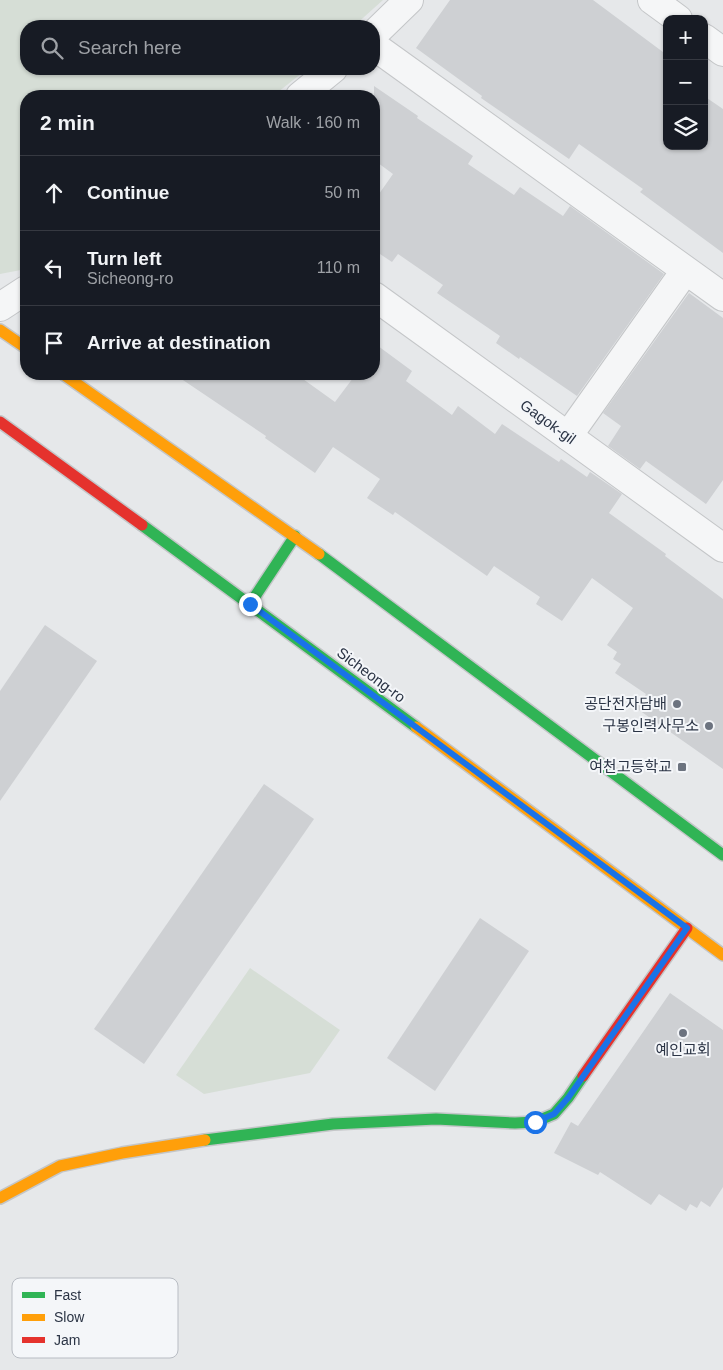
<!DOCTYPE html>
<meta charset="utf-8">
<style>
body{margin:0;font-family:Helvetica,"Noto Sans KR",sans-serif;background:#242831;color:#f1f3f6}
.controls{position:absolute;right:15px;top:15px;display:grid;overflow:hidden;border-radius:10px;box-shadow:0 1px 4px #0004}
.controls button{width:45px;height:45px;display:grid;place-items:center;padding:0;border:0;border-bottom:1px solid #363941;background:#171b24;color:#f1f3f6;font:25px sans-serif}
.stop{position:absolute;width:15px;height:15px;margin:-11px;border:4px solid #1a73e8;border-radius:50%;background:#fff}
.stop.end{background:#1a73e8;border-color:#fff;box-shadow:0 1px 5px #0008}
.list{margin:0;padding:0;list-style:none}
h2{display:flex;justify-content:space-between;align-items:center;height:65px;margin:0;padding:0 20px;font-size:21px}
h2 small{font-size:16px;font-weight:400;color:#9ea1a6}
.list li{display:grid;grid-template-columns:32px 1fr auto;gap:15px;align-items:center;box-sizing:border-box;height:75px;padding:0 20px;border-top:1px solid #363941}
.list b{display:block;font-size:19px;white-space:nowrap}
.list p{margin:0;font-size:16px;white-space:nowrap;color:#9ea1a6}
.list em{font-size:16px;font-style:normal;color:#9ea1a6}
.icon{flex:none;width:28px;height:28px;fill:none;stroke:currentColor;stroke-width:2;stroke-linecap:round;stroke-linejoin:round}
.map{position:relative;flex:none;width:723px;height:1370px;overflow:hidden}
.search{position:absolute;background:#171b24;box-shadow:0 1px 4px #0004;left:20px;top:20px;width:360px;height:55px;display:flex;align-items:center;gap:12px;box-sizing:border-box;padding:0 18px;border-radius:20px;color:#9ea1a6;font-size:19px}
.panel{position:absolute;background:#171b24;box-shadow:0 1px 4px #0004;left:20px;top:90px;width:360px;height:290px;border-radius:20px}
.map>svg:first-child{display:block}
.green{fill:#d6ded6}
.building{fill:#ced0d3}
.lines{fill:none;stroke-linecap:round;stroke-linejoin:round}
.street-casing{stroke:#c4c6c8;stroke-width:30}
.fast-casing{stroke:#c4c6c8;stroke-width:14}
.slow-casing{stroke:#c4c6c8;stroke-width:14}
.jam-casing{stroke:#c4c6c8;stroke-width:14}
.street{stroke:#f5f6f7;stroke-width:28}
.fast{stroke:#30b455;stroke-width:11}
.slow{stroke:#ff9f0a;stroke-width:11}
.jam{stroke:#e5322d;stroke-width:11}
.route{stroke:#1a73e8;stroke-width:6}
.poi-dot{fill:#6c737f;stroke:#f4f6f9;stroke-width:2}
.labels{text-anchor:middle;stroke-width:4;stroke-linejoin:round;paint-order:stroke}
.street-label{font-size:15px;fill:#2b3445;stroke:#f4f6f9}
.poi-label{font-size:15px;fill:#2b3445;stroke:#f4f6f9;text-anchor:end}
.key{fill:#f4f6f9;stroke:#b8bcc3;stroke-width:1}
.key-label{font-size:14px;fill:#2b3445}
</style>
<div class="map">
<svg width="723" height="1370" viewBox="0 0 723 1370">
<rect width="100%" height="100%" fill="#e6e8ea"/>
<g class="green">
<polygon points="0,0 383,0 354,26 26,26 26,69 307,69 273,96 26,96 26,269 0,274"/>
<polygon points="250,968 340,1030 310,1073 204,1094 176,1075"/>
</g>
<g class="building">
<polygon points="450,0 593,0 667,55 667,146 704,146 704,96 723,109 723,253 640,192 643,189 579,144 569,159 481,98 482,96 416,48"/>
<polygon points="374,86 418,116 417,118 473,156 468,164 514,195 520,187 563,216 570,206 664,274 577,396 520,357 519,359 496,343 500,336 437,293 443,285 398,254 392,262 374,250 374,201 393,174 374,160"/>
<polygon points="689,293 723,318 723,480 706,504 646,461 640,469 608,446 621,426 603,413"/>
<polygon points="374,343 412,371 406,381 452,415 458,406 495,434 502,424 559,462 561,459 587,477 590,472 622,494 609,513 666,554 665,556 723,599 723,769 636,708 646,694 615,673 621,664 613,659 617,652 607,645 633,608 592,578 562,621 536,604 540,597 494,566 487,576 395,512 393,515 367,498 380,479 333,447 315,473 265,438 266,436 174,374 296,374 335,402 356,374 374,374"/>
<polygon points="45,625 97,661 0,801 0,691"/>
<polygon points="264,784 314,819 144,1064 94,1029"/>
<polygon points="480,918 529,951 435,1091 387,1058"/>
<polygon points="670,993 723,1030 723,1187 710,1207 701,1201 697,1208 690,1204 686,1211 659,1194 651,1205 600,1172 598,1175 554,1153 571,1122 578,1126"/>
</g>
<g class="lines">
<defs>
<g id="street">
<polyline points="652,0 678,19"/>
<polyline points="374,34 409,0"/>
<polyline points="704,38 723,52"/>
<polyline points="374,46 723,297"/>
<polyline points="300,96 333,69"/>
<polyline points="374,296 723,548"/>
<polyline points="0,307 26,290"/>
<polyline points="568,436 685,271"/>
</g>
<g id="fast">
<polyline points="142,525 416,727"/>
<polyline points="319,554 723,855"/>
<polyline points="250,604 295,536"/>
<polyline points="205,1140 333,1124 436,1119 515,1123 535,1122 554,1114 568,1098 583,1076"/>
</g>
<g id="slow">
<polyline points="0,330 26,348"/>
<polyline points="63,374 319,554"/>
<polyline points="416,727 723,955"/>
<polyline points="0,1198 60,1166 122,1153 205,1140"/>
</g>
<g id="jam">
<polyline points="0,422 142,525"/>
<polyline points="583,1076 687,928"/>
</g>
</defs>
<use href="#street" class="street-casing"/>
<use href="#fast" class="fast-casing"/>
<use href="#slow" class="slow-casing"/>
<use href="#jam" class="jam-casing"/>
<use href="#street" class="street"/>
<use href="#fast" class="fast"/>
<use href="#slow" class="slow"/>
<use href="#jam" class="jam"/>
</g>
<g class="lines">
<polyline class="route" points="250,604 687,928 568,1098 554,1114 535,1122"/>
</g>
<g class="poi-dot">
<circle cx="677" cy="704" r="5"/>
<circle cx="709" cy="726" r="5"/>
<rect x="677" y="762" width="10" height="10" rx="2.5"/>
<circle cx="683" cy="1033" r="5"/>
</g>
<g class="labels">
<g class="street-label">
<text transform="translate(548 422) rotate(36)" y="5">Gagok-gil</text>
<text transform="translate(371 675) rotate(37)" y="5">Sicheong-ro</text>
</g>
<g class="poi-label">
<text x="667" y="709">공단전자담배</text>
<text x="699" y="731">구봉인력사무소</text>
<text x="672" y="772">여천고등학교</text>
<text x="683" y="1055" text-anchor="middle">예인교회</text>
</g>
</g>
<rect x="12" y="1278" width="166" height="80" rx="8" class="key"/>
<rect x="22" y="1292" width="23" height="6" fill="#30b455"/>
<rect x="22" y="1314" width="23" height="7" fill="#ff9f0a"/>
<rect x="22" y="1337" width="23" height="6" fill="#e5322d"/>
<g class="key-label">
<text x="54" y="1300">Fast</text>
<text x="54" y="1322">Slow</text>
<text x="54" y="1345">Jam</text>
</g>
</svg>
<div class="controls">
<button>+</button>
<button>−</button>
<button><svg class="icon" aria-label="layers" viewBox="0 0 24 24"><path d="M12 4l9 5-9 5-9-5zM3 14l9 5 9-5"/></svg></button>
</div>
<div class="stop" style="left:535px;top:1122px"></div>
<div class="stop end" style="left:250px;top:604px"></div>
<div class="search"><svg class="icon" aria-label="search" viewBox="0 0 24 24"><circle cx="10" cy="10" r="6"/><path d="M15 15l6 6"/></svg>Search here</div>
<section class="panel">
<h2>2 min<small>Walk · 160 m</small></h2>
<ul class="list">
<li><svg class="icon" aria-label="ahead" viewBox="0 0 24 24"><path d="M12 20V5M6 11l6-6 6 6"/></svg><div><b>Continue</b></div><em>50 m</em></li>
<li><svg class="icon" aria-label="left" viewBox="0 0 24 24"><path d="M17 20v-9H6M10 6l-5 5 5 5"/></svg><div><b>Turn left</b><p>Sicheong-ro</p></div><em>110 m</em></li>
<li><svg class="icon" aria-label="arrive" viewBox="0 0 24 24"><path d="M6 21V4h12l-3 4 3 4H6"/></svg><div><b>Arrive at destination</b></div></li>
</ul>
</section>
</div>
